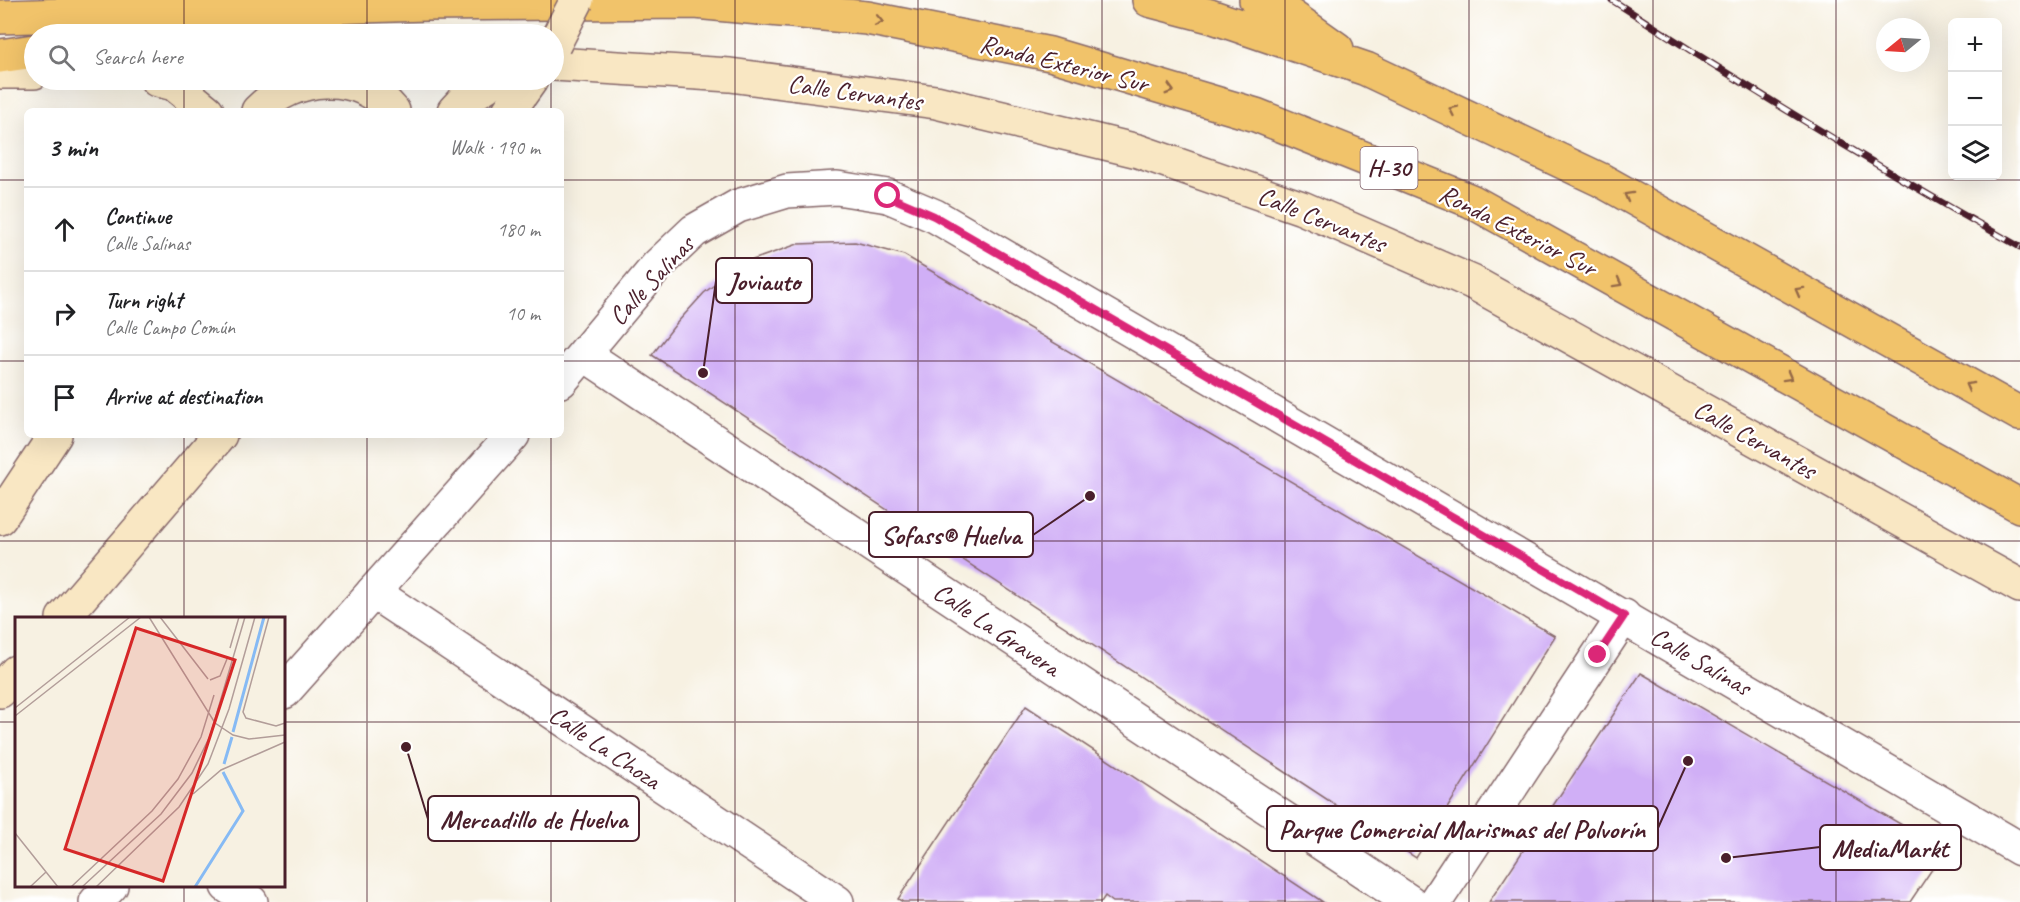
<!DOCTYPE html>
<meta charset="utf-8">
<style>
body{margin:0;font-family:Caveat,sans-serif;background:#f2f2f2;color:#202124}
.controls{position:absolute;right:18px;top:18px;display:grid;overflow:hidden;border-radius:9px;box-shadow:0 6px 24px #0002}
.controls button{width:54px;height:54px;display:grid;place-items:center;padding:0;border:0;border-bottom:2px solid #e0e0e0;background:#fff;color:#202124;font:30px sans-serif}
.compass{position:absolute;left:1876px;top:18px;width:54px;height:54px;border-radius:50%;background:#fff;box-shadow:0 6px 24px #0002;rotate:252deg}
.stop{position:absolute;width:18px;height:18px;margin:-14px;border:4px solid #db2777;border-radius:50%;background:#fff}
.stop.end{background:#db2777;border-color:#fff;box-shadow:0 2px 6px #0008}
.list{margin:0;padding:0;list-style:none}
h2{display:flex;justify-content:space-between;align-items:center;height:78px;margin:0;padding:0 24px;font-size:26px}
h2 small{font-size:20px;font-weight:400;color:#757577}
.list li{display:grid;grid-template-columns:39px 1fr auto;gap:18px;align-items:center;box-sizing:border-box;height:84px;padding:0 24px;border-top:2px solid #e0e0e0}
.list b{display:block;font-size:22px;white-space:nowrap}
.list p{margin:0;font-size:20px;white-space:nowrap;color:#757577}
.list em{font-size:20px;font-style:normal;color:#757577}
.icon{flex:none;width:33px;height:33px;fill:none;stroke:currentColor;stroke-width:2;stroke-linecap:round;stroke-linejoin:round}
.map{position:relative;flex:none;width:2020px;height:902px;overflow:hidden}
.search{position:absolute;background:#fff;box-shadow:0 6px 24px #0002;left:24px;top:24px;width:540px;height:66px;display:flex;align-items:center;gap:15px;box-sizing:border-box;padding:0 21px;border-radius:33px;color:#757577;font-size:22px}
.panel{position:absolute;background:#fff;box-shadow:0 6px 24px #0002;left:24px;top:108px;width:540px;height:330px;border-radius:9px}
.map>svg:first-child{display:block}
.building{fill:#d0aff6}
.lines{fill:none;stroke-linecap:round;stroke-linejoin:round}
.street-casing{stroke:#87686b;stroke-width:36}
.secondary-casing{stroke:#87686b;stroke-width:36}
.highway-casing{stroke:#87686b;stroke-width:36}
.street{stroke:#fff;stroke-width:33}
.secondary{stroke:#f9e7c3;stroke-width:33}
.highway{stroke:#f1c36a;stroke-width:33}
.rail-casing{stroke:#4a1f2b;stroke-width:7}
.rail{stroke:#fff;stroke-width:4.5;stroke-dasharray:14;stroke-linecap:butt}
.secondary-bridge-casing{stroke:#87686b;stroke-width:36;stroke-linecap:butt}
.secondary-bridge{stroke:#f9e7c3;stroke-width:33}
.oneway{stroke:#956947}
.route{stroke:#db2777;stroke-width:8}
.grid{fill:none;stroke:#4a1f2b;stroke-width:1.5;stroke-opacity:0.55}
.labels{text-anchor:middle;stroke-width:4.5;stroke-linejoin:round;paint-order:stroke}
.shield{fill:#fff;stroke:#80626b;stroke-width:1.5}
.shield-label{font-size:24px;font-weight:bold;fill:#4a1f2b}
.street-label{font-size:26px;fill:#4a1f2b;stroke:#fff}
.inset-river{fill:none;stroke:#86baf4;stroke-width:3}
.inset-road{fill:none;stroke:#b29d99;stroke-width:1.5}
.view{fill:#d62828;fill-opacity:0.15;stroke:#d62828;stroke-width:3}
.inset-edge{fill:none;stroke:#4a1f2b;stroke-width:3}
.leader{fill:none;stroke:#4a1f2b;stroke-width:2}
.callout-dot{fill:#4a1f2b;stroke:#fff;stroke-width:2}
.callout{fill:#fff;stroke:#4a1f2b;stroke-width:2}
.callout-label{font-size:27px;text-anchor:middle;font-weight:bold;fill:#4a1f2b}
</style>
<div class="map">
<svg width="2020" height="902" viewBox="0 0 2020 902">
<rect width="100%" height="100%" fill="#fff"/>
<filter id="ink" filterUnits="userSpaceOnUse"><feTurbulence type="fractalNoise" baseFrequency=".0167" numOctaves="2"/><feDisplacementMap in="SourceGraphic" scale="12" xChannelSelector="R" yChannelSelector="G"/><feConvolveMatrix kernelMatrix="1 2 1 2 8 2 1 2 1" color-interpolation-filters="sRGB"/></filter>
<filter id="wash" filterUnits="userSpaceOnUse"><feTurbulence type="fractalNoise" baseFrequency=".008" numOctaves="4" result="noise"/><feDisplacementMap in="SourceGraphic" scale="24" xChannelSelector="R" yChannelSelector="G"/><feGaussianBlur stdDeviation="1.35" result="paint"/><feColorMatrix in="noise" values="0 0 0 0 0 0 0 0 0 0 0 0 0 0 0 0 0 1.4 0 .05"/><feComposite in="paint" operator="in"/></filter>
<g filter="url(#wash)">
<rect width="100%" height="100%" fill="#f7f1e2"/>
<g id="blocks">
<g class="building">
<polygon points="855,242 904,255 1555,636 1416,858 652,355 675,325 704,293 741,264 798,244"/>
<polygon points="1641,673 1945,850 1910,902 1489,902"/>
<polygon points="1026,706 1323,902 1113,902 1105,896 1101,902 903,902 898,899"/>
</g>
</g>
</g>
<g filter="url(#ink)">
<use href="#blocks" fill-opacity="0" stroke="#87686b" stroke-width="1.5"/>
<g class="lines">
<defs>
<g id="street">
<polyline points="585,355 1410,902"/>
<polyline points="561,381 657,266 694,231 738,206 787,191 837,188 888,196 935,216 2020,849"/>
<polyline points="373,592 837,902"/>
<polyline points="284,692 513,435"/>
<polyline points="227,886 251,902"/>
<polyline points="96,902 111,886"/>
<polyline points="1435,902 1624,616"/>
</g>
<g id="secondary">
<polyline points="554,64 730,75 936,102 1138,151 1302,208 1472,282 2020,586"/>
<polyline points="0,72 34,72"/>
<polyline points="157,80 174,84 207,111"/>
<path d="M258 111C294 74 358 68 393 111"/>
<polyline points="454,111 465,99 495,80"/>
<polyline points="509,111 531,80"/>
<polyline points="0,518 55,435"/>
<polyline points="63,618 220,435"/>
<polyline points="0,691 16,672"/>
</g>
<g id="highway">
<polyline points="1149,0 1210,16 1366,69 1601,180 2020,414"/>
<polyline points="1256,0 1285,12 1337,49"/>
<polyline points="0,17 427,4 695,2 867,18 1050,54 1256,115 1471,201 2020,506"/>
<polyline points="0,56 34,51"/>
</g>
</defs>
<use href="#street" class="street-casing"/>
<use href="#secondary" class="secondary-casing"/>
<use href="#highway" class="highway-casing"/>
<use href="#street" class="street"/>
<use href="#secondary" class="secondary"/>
<use href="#highway" class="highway"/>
<defs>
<path id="rail" d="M1612 0C1746 87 1881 169 2020 247"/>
</defs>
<use href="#rail" class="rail-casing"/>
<use href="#rail" class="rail"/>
<defs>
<polyline id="secondary-bridge" points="554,45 577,0"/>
</defs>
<use href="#secondary-bridge" class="secondary-bridge-casing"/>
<use href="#secondary-bridge" class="secondary-bridge"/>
</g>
<defs><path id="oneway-chevron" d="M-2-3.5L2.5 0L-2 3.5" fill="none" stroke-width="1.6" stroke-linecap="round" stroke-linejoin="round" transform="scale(1.5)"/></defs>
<g class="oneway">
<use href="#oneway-chevron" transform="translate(879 21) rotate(11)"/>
<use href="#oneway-chevron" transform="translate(1170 90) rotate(16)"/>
<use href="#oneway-chevron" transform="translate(1453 110) rotate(-155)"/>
<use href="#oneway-chevron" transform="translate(1628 196) rotate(-151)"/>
<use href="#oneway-chevron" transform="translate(1618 283) rotate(29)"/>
<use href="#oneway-chevron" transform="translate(1799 291) rotate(-151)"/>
<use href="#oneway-chevron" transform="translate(1788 377) rotate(29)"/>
<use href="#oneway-chevron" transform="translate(1969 386) rotate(-151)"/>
</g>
</g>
<g class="lines" filter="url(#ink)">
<polyline class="route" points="888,196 934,216 1624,616 1598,655"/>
</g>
<path class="grid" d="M184 0V34M367 0V34M551 0V34M735 0V902M918 0V902M1102 0V902M1285 0V902M1469 0V902M1653 0V902M1836 0V902M184 80V111M367 80V111M551 80V111M0 180H27M561 180H2020M0 361H27M561 361H2020M184 435V618M367 435V902M551 435V902M0 541H2020M0 722H16M284 722H2020M184 886V902"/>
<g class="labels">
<rect class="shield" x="1360.5" y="147" width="57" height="42" rx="4.5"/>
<g class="shield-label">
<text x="1389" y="176">H-30</text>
</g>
<g class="street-label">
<text transform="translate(1064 63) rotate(14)" y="9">Ronda Exterior Sur</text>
<text transform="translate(855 92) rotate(8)" y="9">Calle Cervantes</text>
<text transform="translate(1322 219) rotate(22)" y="9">Calle Cervantes</text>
<text transform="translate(1518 230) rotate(27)" y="9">Ronda Exterior Sur</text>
<text transform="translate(651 280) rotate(-47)" y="9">Calle Salinas</text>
<text transform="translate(1755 439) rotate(29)" y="9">Calle Cervantes</text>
<text transform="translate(997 629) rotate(34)" y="9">Calle La Gravera</text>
<text transform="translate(1701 661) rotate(30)" y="9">Calle Salinas</text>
<text transform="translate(605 747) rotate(34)" y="9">Calle La Choza</text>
</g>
</g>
<g transform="translate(15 617)">
<rect width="270" height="270" fill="#f7f1e2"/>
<path class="inset-river" d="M218 115 249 0M209 147 217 120M180 270 228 194 208 155"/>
<path class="inset-road" d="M134 0 200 106 218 118 234 122 270 118M145 0 193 62M254 0 228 95 231 101 261 109 270 106M215 31 224 0M195 63 205 59 212 42M0 91 115 0M0 99 126 0M178 177 206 153 270 125M0 216 43 270M15 270 31 255M56 270 137 194 163 162 186 120 199 78M67 270 146 197 177 156 195 119 230 0M81 270 164 190 193 147 214 92 240 0"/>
<path class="view" d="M121 11 220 43 148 264 50 232Z"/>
<rect width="270" height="270" class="inset-edge"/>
</g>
<path class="leader" d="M703 373L716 281M1090 496L1033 535M406 747L428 819M1688 761L1658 828M1726 858L1820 847"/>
<g class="callout-dot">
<circle cx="703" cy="373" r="6"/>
<circle cx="1090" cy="496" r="6"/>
<circle cx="406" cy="747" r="6"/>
<circle cx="1688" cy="761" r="6"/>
<circle cx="1726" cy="858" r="6"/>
</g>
<g class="callout">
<rect x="716" y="258" width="96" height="45" rx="6"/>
<rect x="869" y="512" width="164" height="45" rx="6"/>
<rect x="428" y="796" width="211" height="45" rx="6"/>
<rect x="1267" y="806" width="391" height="45" rx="6"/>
<rect x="1820" y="825" width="141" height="45" rx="6"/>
</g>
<g class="callout-label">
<text x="764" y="290">Joviauto</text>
<text x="951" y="544">Sofass® Huelva</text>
<text x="534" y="828">Mercadillo de Huelva</text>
<text x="1462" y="838">Parque Comercial Marismas del Polvorín</text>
<text x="1890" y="857">MediaMarkt</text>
</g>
</svg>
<div class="controls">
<button>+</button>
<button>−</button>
<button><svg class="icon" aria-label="layers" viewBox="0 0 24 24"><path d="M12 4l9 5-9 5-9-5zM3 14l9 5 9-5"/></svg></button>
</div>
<svg class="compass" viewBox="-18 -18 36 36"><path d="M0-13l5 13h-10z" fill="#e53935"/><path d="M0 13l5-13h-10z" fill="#757577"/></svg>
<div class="stop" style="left:888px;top:196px"></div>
<div class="stop end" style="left:1598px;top:655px"></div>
<div class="search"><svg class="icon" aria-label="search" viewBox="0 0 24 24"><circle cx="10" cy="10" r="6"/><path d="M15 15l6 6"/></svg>Search here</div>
<section class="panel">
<h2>3 min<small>Walk · 190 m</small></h2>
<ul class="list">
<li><svg class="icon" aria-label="ahead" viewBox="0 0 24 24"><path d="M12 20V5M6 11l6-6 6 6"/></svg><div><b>Continue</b><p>Calle Salinas</p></div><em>180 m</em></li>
<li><svg class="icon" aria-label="right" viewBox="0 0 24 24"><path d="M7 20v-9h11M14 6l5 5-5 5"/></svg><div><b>Turn right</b><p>Calle Campo Común</p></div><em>10 m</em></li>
<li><svg class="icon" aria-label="arrive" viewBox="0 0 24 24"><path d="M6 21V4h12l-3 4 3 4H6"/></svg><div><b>Arrive at destination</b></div></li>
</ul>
</section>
</div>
